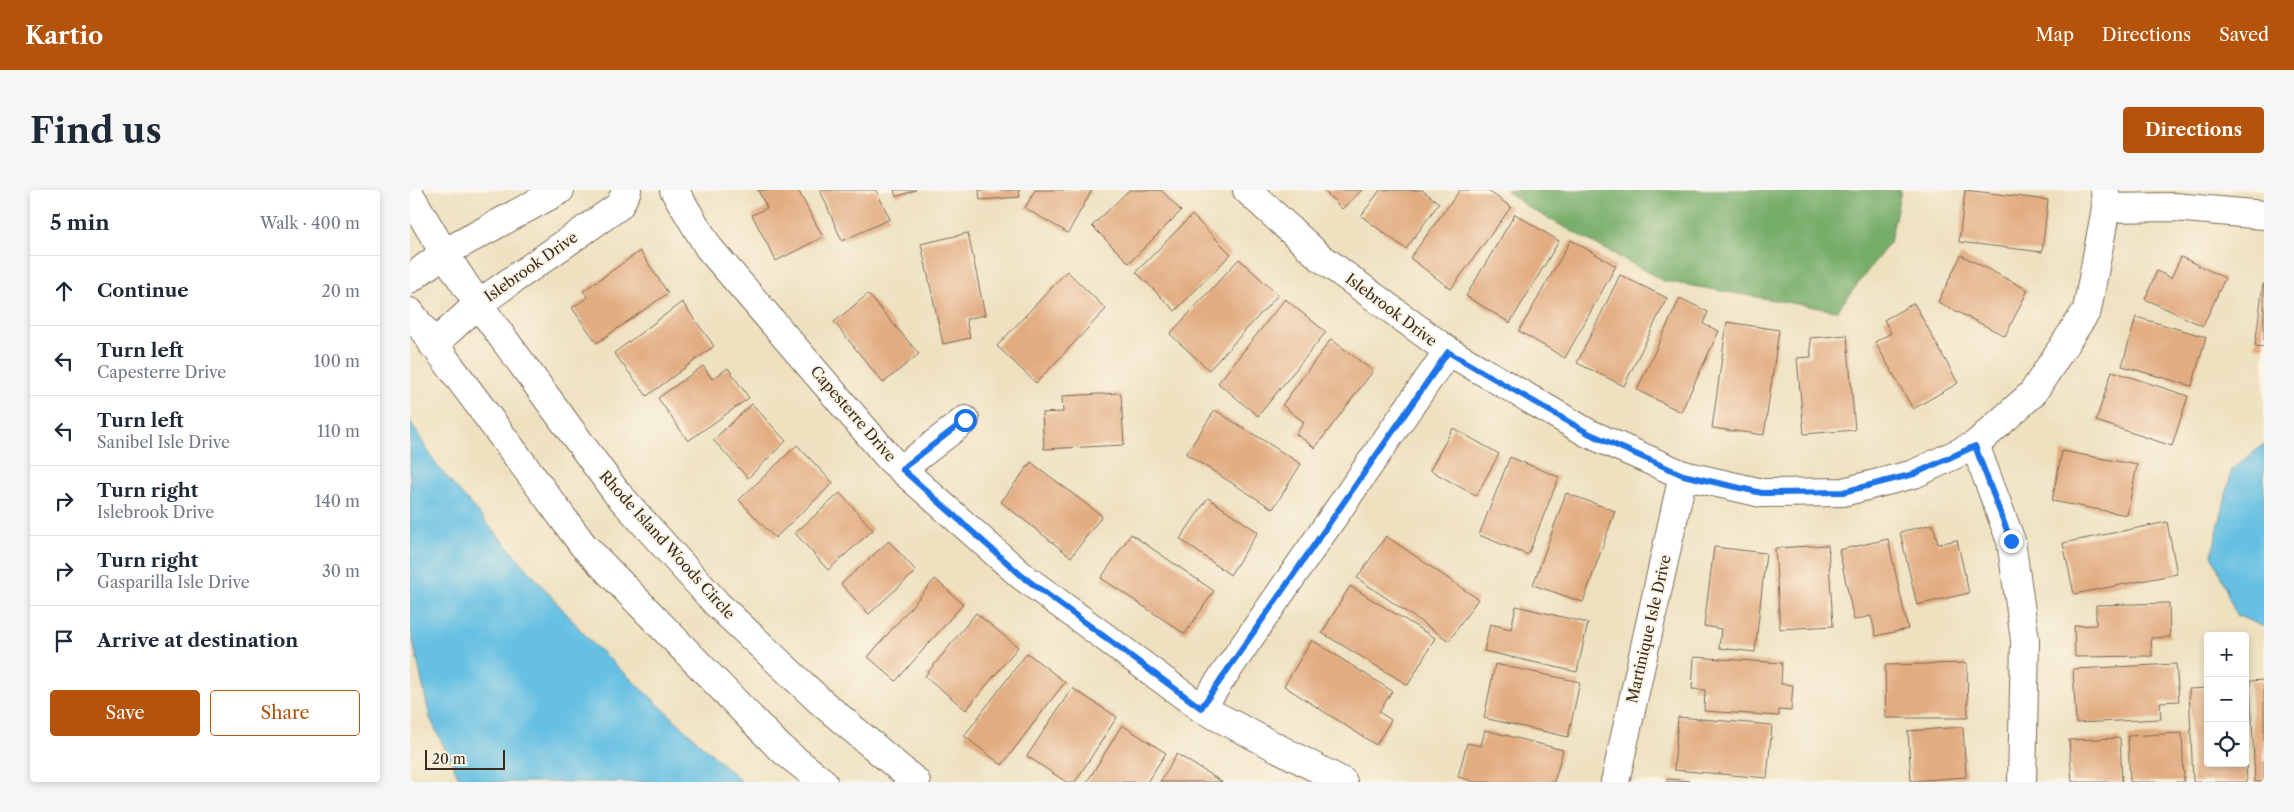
<!DOCTYPE html>
<meta charset="utf-8">
<style>
body{margin:0;font-family:"Libre Caslon Text",serif;background:#f6f6f7;color:#1f2937}
.controls{position:absolute;right:15px;bottom:15px;display:grid;overflow:hidden;border-radius:5px;box-shadow:0 2px 8px #0003}
.controls button{width:45px;height:45px;display:grid;place-items:center;padding:0;border:0;border-bottom:1px solid #e0e1e3;background:#fff;color:#1f2937;font:25px sans-serif}
.scale{position:absolute;left:15px;bottom:12px;width:80px;box-sizing:border-box;padding-left:5px;border:2px solid #3b2a1e;border-top:0;font-size:14px;line-height:18px;white-space:nowrap;color:#3b2a1e;-webkit-text-stroke:4px #fcf5e5;paint-order:stroke}
.stop{position:absolute;width:15px;height:15px;margin:-11px;border:4px solid #1a73e8;border-radius:50%;background:#fff}
.stop.end{background:#1a73e8;border-color:#fff;box-shadow:0 1px 5px #0008}
.list{margin:0;padding:0;list-style:none}
h2{display:flex;justify-content:space-between;align-items:center;height:65px;margin:0;padding:0 20px;font-size:21px}
h2 small{font-size:16px;font-weight:400;color:#747a83}
.list li{display:grid;grid-template-columns:32px 1fr auto;gap:15px;align-items:center;box-sizing:border-box;height:70px;padding:0 20px;border-top:1px solid #e0e1e3}
.list b{display:block;font-size:19px;white-space:nowrap}
.list p{margin:0;font-size:16px;white-space:nowrap;color:#747a83}
.list em{font-size:16px;font-style:normal;color:#747a83}
.actions{display:flex;gap:10px;padding:15px 20px}
.actions a{flex:1;padding:11px 0;border:1px solid #b45309;border-radius:5px;text-align:center;font-size:18px;color:#b45309}
.actions .main{background:#b45309;color:#fff}
.icon{flex:none;width:28px;height:28px;fill:none;stroke:currentColor;stroke-width:2;stroke-linecap:round;stroke-linejoin:round}
.map{position:relative;flex:none;width:1854px;height:592px;overflow:hidden;border-radius:5px}
header{display:flex;align-items:center;gap:30px;box-sizing:border-box;height:70px;padding:0 25px;background:#b45309;color:#fff}
header strong{font-size:24px}
nav{display:flex;gap:28px;margin-inline-start:auto;font-size:18px}
.intro{display:flex;align-items:center;justify-content:space-between;box-sizing:border-box;height:120px;padding:0 30px}
h1{margin:0;font-size:35px}
.button{padding:12px 22px;border-radius:5px;background:#b45309;color:#fff;font-size:18px;font-weight:700}
main{display:flex;gap:30px;padding:0 30px}
aside{flex:1;background:#fff;border-radius:5px;box-shadow:0 2px 8px #0003}
.map>svg:first-child{display:block}
.forest{fill:#77ad6b;stroke:#596c44}
.water{fill:#65c0e3;stroke:#507580}
.building{fill:#e2ac81}
.lines{fill:none;stroke-linecap:round;stroke-linejoin:round}
.minor-casing{stroke:#7a6a57;stroke-width:30}
.minor{stroke:#fff;stroke-width:28}
.route{stroke:#1a73e8;stroke-width:6}
.labels{text-anchor:middle;stroke-width:4;stroke-linejoin:round;paint-order:stroke}
.street-label{font-size:15px;fill:#3b2a1e;stroke:#fcf5e5}
</style>
<header>
<strong>Kartio</strong>
<nav><a>Map</a><a>Directions</a><a>Saved</a></nav>
</header>
<div class="intro"><h1>Find us</h1><a class="button">Directions</a></div>
<main>
<aside>
<h2>5 min<small>Walk · 400 m</small></h2>
<ul class="list">
<li><svg class="icon" aria-label="ahead" viewBox="0 0 24 24"><path d="M12 20V5M6 11l6-6 6 6"/></svg><div><b>Continue</b></div><em>20 m</em></li>
<li><svg class="icon" aria-label="left" viewBox="0 0 24 24"><path d="M17 20v-9H6M10 6l-5 5 5 5"/></svg><div><b>Turn left</b><p>Capesterre Drive</p></div><em>100 m</em></li>
<li><svg class="icon" aria-label="left" viewBox="0 0 24 24"><path d="M17 20v-9H6M10 6l-5 5 5 5"/></svg><div><b>Turn left</b><p>Sanibel Isle Drive</p></div><em>110 m</em></li>
<li><svg class="icon" aria-label="right" viewBox="0 0 24 24"><path d="M7 20v-9h11M14 6l5 5-5 5"/></svg><div><b>Turn right</b><p>Islebrook Drive</p></div><em>140 m</em></li>
<li><svg class="icon" aria-label="right" viewBox="0 0 24 24"><path d="M7 20v-9h11M14 6l5 5-5 5"/></svg><div><b>Turn right</b><p>Gasparilla Isle Drive</p></div><em>30 m</em></li>
<li><svg class="icon" aria-label="arrive" viewBox="0 0 24 24"><path d="M6 21V4h12l-3 4 3 4H6"/></svg><div><b>Arrive at destination</b></div></li>
</ul>
<div class="actions"><a class="main">Save</a><a>Share</a></div>
</aside>
<div class="map">
<svg width="1854" height="592" viewBox="0 0 1854 592">
<rect width="100%" height="100%" fill="#fcf5e5"/>
<filter id="ink" filterUnits="userSpaceOnUse"><feTurbulence type="fractalNoise" baseFrequency=".02" numOctaves="2"/><feDisplacementMap in="SourceGraphic" scale="10" xChannelSelector="R" yChannelSelector="G"/><feConvolveMatrix kernelMatrix="1 2 1 2 8 2 1 2 1" color-interpolation-filters="sRGB"/></filter>
<filter id="wash" filterUnits="userSpaceOnUse"><feTurbulence type="fractalNoise" baseFrequency=".0096" numOctaves="4" result="noise"/><feDisplacementMap in="SourceGraphic" scale="20" xChannelSelector="R" yChannelSelector="G"/><feGaussianBlur stdDeviation="1.12" result="paint"/><feColorMatrix in="noise" values="0 0 0 0 0 0 0 0 0 0 0 0 0 0 0 0 0 1.4 0 .05"/><feComposite in="paint" operator="in"/></filter>
<g filter="url(#wash)">
<rect width="100%" height="100%" fill="#eee1c0"/>
<polygon class="forest" points="1095,0 1491,0 1480,52 1427,121 1254,91 1119,18"/>
<g class="water">
<polygon points="0,231 27,276 183,454 332,592 51,592 20,528 0,437"/>
<polygon points="1854,254 1854,437 1826,425 1802,364 1822,280"/>
</g>
<g id="blocks">
<g class="building">
<polygon points="348,0 388,0 413,47 366,71 342,25 357,18"/>
<polygon points="410,0 466,0 480,29 432,51"/>
<polygon points="484,0 506,0 486,7"/>
<polygon points="569,0 609,0 610,7 570,10"/>
<polygon points="625,0 682,0 658,43 615,18"/>
<polygon points="719,0 751,0 771,21 719,73 682,36"/>
<polygon points="913,0 952,0 932,19"/>
<polygon points="970,0 1012,0 1029,13 996,59 951,26"/>
<polygon points="1050,0 1077,0 1101,17 1041,99 1000,68"/>
<polygon points="1555,0 1638,10 1632,62 1549,52"/>
<polygon points="1105,24 1149,51 1100,133 1056,106"/>
<polygon points="782,25 821,64 765,121 726,82"/>
<polygon points="558,43 575,125 556,129 560,148 533,154 511,54"/>
<polygon points="1161,50 1206,76 1155,168 1109,141"/>
<polygon points="230,61 258,103 187,153 162,118 178,107 173,101"/>
<polygon points="1551,65 1618,100 1595,146 1528,112"/>
<polygon points="1771,67 1815,88 1793,136 1735,109 1747,81 1761,88"/>
<polygon points="829,69 868,105 799,180 760,144"/>
<polygon points="657,81 696,119 626,193 587,156"/>
<polygon points="1210,85 1257,108 1214,196 1167,173"/>
<polygon points="1853,94 1854,94 1854,157 1845,156"/>
<polygon points="458,104 509,164 473,193 424,132"/>
<polygon points="1270,108 1298,122 1293,134 1309,141 1271,222 1227,200"/>
<polygon points="875,109 916,142 848,226 808,193"/>
<polygon points="272,112 304,156 237,206 204,163"/>
<polygon points="1504,113 1548,193 1503,219 1465,152 1481,143 1474,130"/>
<polygon points="1726,127 1796,147 1782,196 1712,176"/>
<polygon points="1317,132 1369,140 1354,245 1302,238"/>
<polygon points="1437,145 1445,240 1394,244 1387,168 1401,167 1400,148"/>
<polygon points="921,149 963,181 905,258 886,244 894,232 872,215"/>
<polygon points="293,176 302,189 318,178 339,208 278,251 248,208"/>
<polygon points="1702,181 1778,206 1762,256 1686,231"/>
<polygon points="711,203 714,255 634,259 632,223 653,222 652,206"/>
<polygon points="342,214 376,251 338,288 303,250"/>
<polygon points="805,220 891,274 863,319 776,264"/>
<polygon points="1043,238 1089,264 1066,306 1020,280"/>
<polygon points="387,255 423,293 365,348 329,310"/>
<polygon points="1652,261 1727,275 1717,325 1642,311"/>
<polygon points="1100,267 1149,287 1118,365 1069,345"/>
<polygon points="621,272 692,326 661,367 591,312"/>
<polygon points="430,303 463,340 418,380 385,343"/>
<polygon points="1156,303 1205,321 1173,412 1123,395"/>
<polygon points="798,308 848,342 820,385 770,349"/>
<polygon points="1757,332 1767,384 1664,404 1653,353"/>
<polygon points="1523,334 1528,354 1547,350 1559,403 1507,415 1490,342"/>
<polygon points="721,344 804,401 775,444 691,388"/>
<polygon points="976,346 1068,409 1039,451 947,388"/>
<polygon points="1478,349 1498,439 1466,446 1461,426 1444,430 1429,360"/>
<polygon points="479,351 506,381 459,424 431,394"/>
<polygon points="1418,355 1423,436 1370,439 1365,358"/>
<polygon points="1304,357 1356,363 1345,462 1309,458 1311,439 1294,436"/>
<polygon points="525,389 553,414 486,491 458,467"/>
<polygon points="940,396 1025,448 998,495 912,443"/>
<polygon points="1759,413 1760,447 1741,448 1742,466 1665,467 1664,436 1686,435 1686,415"/>
<polygon points="1106,416 1178,433 1167,482 1074,461 1080,434 1101,439"/>
<polygon points="566,423 608,457 556,520 515,486"/>
<polygon points="902,450 982,501 969,522 981,530 966,555 874,496"/>
<polygon points="617,463 655,492 592,575 554,546"/>
<polygon points="1284,467 1372,473 1371,494 1383,495 1381,521 1369,520 1369,526 1294,521 1295,500 1282,499"/>
<polygon points="1557,473 1558,528 1476,528 1475,475"/>
<polygon points="1085,474 1170,492 1158,547 1074,528"/>
<polygon points="1766,474 1769,511 1750,512 1751,529 1666,533 1663,479"/>
<polygon points="1854,490 1854,592 1845,592 1840,491"/>
<polygon points="662,498 707,527 665,592 656,592 617,566"/>
<polygon points="1798,498 1798,573 1836,573 1837,592 1783,592 1779,499"/>
<polygon points="1268,527 1362,535 1357,588 1264,580"/>
<polygon points="712,535 756,563 737,592 677,592"/>
<polygon points="1553,537 1556,587 1501,591 1498,541"/>
<polygon points="1075,540 1153,560 1144,592 1065,592 1048,587 1057,553 1071,556"/>
<polygon points="1772,543 1774,592 1720,592 1718,546"/>
<polygon points="1710,548 1712,592 1662,592 1659,550"/>
<polygon points="767,564 812,592 750,592"/>
<polygon points="1257,589 1281,591 1281,592 1257,592"/>
</g>
</g>
</g>
<g filter="url(#ink)">
<use href="#blocks" fill-opacity="0" stroke="#7a6a57" stroke-width="1"/>
<g class="lines">
<defs>
<g id="minor">
<polyline points="264,0 299,58 480,269 612,386 791,518 933,592"/>
<polyline points="837,0 910,67 1038,161 1178,243 1273,285 1352,303 1433,302 1504,284 1565,255 1622,204 1677,120 1696,18 1695,0"/>
<polyline points="0,5 34,63 68,114 206,302 307,414 411,512 506,592"/>
<polyline points="1696,18 1764,17 1854,25"/>
<polyline points="0,89 34,63 150,0"/>
<polyline points="0,122 173,355 369,557 413,592"/>
<polyline points="23,155 68,114 209,16 217,0"/>
<polyline points="1565,255 1601,351 1615,450 1612,592"/>
<polyline points="492,279 555,230"/>
<polyline points="791,518 1038,161"/>
<polyline points="1205,592 1273,285"/>
</g>
</defs>
<use href="#minor" class="minor-casing"/>
<use href="#minor" class="minor"/>
</g>
</g>
<g class="lines" filter="url(#ink)">
<polyline class="route" points="555,230 492,279 612,386 791,518 1038,162 1178,243 1273,285 1352,303 1433,302 1504,284 1565,256 1601,351"/>
</g>
<g class="labels">
<g class="street-label">
<text transform="translate(121 77) rotate(-35)" y="5">Islebrook Drive</text>
<text transform="translate(981 120) rotate(37)" y="5">Islebrook Drive</text>
<text transform="translate(443 224) rotate(49)" y="5">Capesterre Drive</text>
<text transform="translate(257 355) rotate(48)" y="5">Rhode Island Woods Circle</text>
<text transform="translate(1239 439) rotate(-77)" y="5">Martinique Isle Drive</text>
</g>
</g>
</svg>
<div class="controls">
<button>+</button>
<button>−</button>
<button><svg class="icon" aria-label="locate" viewBox="0 0 24 24"><circle cx="12" cy="12" r="6"/><path d="M12 2v4M12 18v4M2 12h4M18 12h4"/></svg></button>
</div>
<div class="scale">20 m</div>
<div class="stop" style="left:555px;top:230px"></div>
<div class="stop end" style="left:1601px;top:351px"></div>
</div>
</main>
